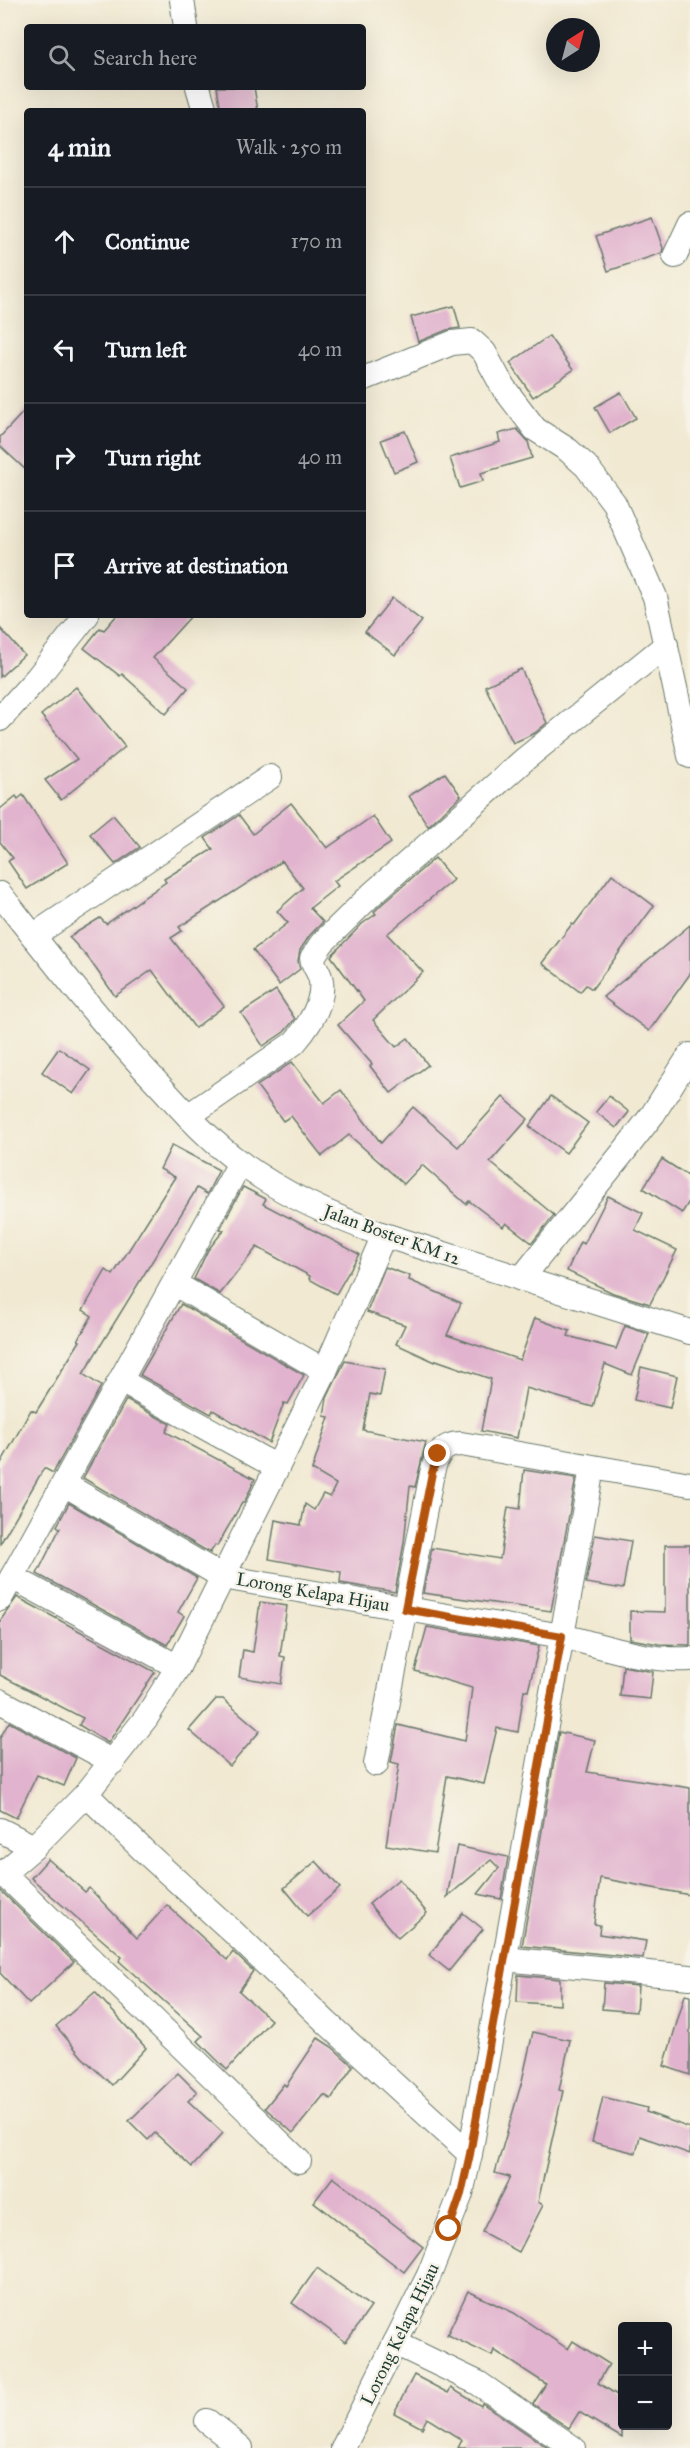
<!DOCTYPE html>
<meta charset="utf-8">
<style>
body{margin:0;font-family:"IM FELL Great Primer",serif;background:#20242c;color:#f1f3f6}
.controls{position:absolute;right:18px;bottom:18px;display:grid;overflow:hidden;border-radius:6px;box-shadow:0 6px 24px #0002}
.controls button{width:54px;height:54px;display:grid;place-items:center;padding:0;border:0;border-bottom:2px solid #363941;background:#171b24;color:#f1f3f6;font:30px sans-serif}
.compass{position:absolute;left:546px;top:18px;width:54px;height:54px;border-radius:50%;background:#171b24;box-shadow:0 6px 24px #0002;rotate:36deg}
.stop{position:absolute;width:18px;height:18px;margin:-14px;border:4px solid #b45309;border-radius:50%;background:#fff}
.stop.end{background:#b45309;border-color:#fff;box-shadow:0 2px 6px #0008}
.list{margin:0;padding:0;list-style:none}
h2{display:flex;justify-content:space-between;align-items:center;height:78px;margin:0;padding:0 24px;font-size:26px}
h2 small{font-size:20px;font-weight:400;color:#9ea1a6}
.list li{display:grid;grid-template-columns:39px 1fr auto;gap:18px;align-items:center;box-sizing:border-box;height:108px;padding:0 24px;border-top:2px solid #363941}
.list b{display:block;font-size:22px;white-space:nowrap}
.list em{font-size:20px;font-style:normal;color:#9ea1a6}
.icon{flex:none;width:33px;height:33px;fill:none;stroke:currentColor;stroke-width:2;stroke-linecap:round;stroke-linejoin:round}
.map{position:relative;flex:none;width:690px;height:2448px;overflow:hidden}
.search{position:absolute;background:#171b24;box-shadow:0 6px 24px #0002;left:24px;top:24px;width:342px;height:66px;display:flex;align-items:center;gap:15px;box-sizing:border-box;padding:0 21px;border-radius:6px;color:#9ea1a6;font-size:22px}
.panel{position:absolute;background:#171b24;box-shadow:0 6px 24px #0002;left:24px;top:108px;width:342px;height:510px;border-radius:6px}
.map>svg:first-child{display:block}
.building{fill:#e1b3ce}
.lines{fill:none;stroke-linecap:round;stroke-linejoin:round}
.street-casing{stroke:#68796b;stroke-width:26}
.street{stroke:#fff;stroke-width:24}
.route{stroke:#b45309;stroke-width:8}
.labels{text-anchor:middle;stroke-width:5;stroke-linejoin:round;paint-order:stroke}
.street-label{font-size:18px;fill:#1f3d34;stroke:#f7f3e8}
</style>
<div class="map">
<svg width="690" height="2448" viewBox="0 0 690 2448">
<rect width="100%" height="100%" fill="#f7f3e8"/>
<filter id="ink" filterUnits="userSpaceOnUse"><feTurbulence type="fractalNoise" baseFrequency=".0167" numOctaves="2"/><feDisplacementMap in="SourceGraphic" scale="12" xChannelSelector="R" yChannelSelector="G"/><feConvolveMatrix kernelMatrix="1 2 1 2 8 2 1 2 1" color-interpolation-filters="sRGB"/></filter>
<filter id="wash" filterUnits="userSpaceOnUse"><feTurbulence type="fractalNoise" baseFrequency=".008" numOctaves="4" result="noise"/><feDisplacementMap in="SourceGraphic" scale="24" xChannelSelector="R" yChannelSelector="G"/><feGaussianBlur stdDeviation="1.35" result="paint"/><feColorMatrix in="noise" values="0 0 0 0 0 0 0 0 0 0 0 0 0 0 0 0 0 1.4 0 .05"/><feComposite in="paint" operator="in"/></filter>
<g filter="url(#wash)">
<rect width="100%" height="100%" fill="#f1e9d2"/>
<g id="blocks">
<g class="building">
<polygon points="217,87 254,87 258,111 221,111"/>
<polygon points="652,217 663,248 662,253 608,271 596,236"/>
<polygon points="454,306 460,328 447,330 418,342 411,317"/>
<polygon points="549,336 573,370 533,397 510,363"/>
<polygon points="621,392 636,418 610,433 595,407"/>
<polygon points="27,408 27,471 0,446 0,437"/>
<polygon points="517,429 528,441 532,458 481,473 483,481 460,488 450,458 500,442 498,434"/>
<polygon points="405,431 418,462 394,472 381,440"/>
<polygon points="392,598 422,621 395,655 365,632"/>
<polygon points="117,615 192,615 153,658 188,688 166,714 122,674 120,676 84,648 100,628 104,630"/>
<polygon points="0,628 24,655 0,677"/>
<polygon points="521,669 547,723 535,733 513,743 485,686"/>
<polygon points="76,687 125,747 61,800 45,780 77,759 41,715"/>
<polygon points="445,773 461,796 428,826 409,796"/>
<polygon points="23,795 68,863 27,889 8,861 13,858 0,842 0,809 16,796 18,799"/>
<polygon points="291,803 327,848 373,816 391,843 334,881 338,886 310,908 323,922 310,935 300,950 298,961 300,969 279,985 253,950 288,923 277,911 303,888 282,861 179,927 182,931 171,938 224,1006 195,1028 152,970 115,996 89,959 69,937 100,918 106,924 166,882 164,879 213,849 205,838 239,815 253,834"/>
<polygon points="113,815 140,847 115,864 90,834"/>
<polygon points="435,858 453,880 387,934 423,972 373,1020 396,1047 408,1038 428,1065 391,1093 370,1066 372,1064 338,1025 364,1001 331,956 362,924 376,914 374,912 382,904"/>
<polygon points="612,874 654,906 592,989 586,985 580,992 542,963 572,924 574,925"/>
<polygon points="690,925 690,974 649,1031 603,997"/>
<polygon points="276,990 295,1019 284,1032 263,1046 241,1013"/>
<polygon points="59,1048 90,1070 73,1094 42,1072"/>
<polygon points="292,1062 324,1103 341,1090 381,1143 413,1107 458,1147 503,1097 528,1119 490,1162 554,1215 532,1243 506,1223 503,1227 469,1201 466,1204 422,1165 404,1184 349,1135 322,1156 291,1116 283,1121 257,1086"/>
<polygon points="551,1096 588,1123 566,1153 529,1126"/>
<polygon points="609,1096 629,1112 616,1128 596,1112"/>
<polygon points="172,1145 219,1170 207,1194 197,1188 83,1374 101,1386 53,1473 44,1468 0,1544 0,1465 31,1410 36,1412 80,1341 78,1340 92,1316 83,1310 106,1270 113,1275 175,1177 160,1169"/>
<polygon points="662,1159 690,1177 690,1200 682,1213 643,1188"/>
<polygon points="243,1187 266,1199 263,1204 359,1254 336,1294 309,1279 310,1276 257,1247 220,1294 194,1279 208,1250 224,1230 220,1229"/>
<polygon points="608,1196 643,1213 635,1230 677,1250 650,1304 613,1293 567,1271 580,1242 584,1244"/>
<polygon points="385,1267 410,1276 409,1280 461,1303 447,1335 520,1360 535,1318 570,1331 568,1336 616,1349 625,1326 649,1334 632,1375 605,1364 593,1407 526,1388 517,1438 481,1431 491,1379 436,1360 435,1362 396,1344 405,1325 367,1312"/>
<polygon points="181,1304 304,1375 288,1404 284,1403 269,1443 213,1410 211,1414 140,1375"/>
<polygon points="345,1361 385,1369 380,1396 370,1394 363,1430 426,1442 415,1487 410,1486 404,1543 395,1592 340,1583 341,1572 269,1559 275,1520 301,1525 305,1504 314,1510 323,1494 330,1497 336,1484 312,1470 329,1417 324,1416 327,1398"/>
<polygon points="641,1367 677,1376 670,1408 634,1400"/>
<polygon points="126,1400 170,1424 166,1432 255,1479 244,1503 242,1503 217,1546 215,1545 210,1553 83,1478"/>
<polygon points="524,1470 576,1478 551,1611 423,1593 432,1548 500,1559 508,1507 520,1509"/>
<polygon points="69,1503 197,1578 178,1612 184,1616 167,1645 37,1574 60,1528 57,1526"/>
<polygon points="595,1535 631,1541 623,1589 586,1583"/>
<polygon points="665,1545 690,1545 690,1645 659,1644 630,1639 630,1611 665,1612"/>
<polygon points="17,1597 155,1672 108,1743 79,1725 83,1718 0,1675 0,1621"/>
<polygon points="260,1602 287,1606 280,1656 285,1657 281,1684 239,1677 243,1650 253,1652"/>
<polygon points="427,1627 539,1646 528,1691 524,1690 518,1732 497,1728 484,1784 447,1776 435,1853 386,1845 399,1764 391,1762 398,1725 465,1741 472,1688 415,1671"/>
<polygon points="623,1666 653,1672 650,1699 620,1696"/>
<polygon points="216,1699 223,1699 260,1731 230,1766 189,1730"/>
<polygon points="9,1722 76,1758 64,1786 37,1775 16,1818 0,1810 0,1738"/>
<polygon points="559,1732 595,1740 587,1772 690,1788 690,1895 600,1878 594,1924 600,1925 599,1934 646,1941 643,1958 522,1946"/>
<polygon points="457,1846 508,1857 501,1899 478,1894 499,1868 491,1860 447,1897"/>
<polygon points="48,1859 85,1892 89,1888 137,1938 167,1905 227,1960 233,1952 253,1971 239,1991 271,2020 227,2070 198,2041 203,2036 119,1961 122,1957 31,1878"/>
<polygon points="316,1861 340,1888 307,1916 284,1888"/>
<polygon points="399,1879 427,1913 398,1938 369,1904"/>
<polygon points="0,1890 74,1962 29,2004 0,1973"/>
<polygon points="463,1913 483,1929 449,1971 429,1955"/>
<polygon points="518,1975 560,1979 560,2005 517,2002"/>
<polygon points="604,1983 638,1986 636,2012 602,2009"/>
<polygon points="95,1992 146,2048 112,2085 82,2057 56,2026"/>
<polygon points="685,1995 690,1996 690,2075 664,2066"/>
<polygon points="533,2032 570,2040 559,2090 563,2091 538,2202 543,2205 519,2252 482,2232 510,2177 495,2173 522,2081"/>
<polygon points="318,2038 332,2047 353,2066 331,2099 324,2095 293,2133 265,2108 284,2084 286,2086"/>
<polygon points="178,2073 197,2092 188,2101 223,2133 192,2167 155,2133 148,2140 129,2121"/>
<polygon points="603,2097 647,2108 646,2112 690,2128 690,2154 640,2136 636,2153 592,2142"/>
<polygon points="333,2177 423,2247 404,2272 314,2202"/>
<polygon points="317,2268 371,2307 346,2342 292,2303"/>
<polygon points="468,2291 514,2313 568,2349 573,2341 609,2364 598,2383 622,2398 622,2438 579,2412 569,2428 533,2404 546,2384 494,2350 492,2356 447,2335"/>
<polygon points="414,2375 448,2393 451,2388 481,2406 482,2403 548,2448 458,2448 462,2440 427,2418 422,2428 394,2413"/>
</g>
</g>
</g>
<g filter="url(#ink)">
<use href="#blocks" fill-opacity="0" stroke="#68796b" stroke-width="1.5"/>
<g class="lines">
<defs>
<g id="street">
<polyline points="182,0 186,27"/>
<polyline points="198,87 205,111"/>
<polyline points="675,256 690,224"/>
<polyline points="363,379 452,343 472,341 484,352 503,387 535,429 568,450 586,466 614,503 655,597 690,756"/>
<polyline points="0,719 37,678 87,615"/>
<path d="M0 894C53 961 105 1028 163 1089 188 1116 213 1144 242 1164 286 1196 333 1217 384 1235L690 1332"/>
<polyline points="33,936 270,777"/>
<path d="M188 1116 294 1043C308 1027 324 1003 321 981 320 972 313 966 312 958L322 943 372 894 525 759 666 645"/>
<polyline points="521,1279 625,1150 653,1114 690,1055"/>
<polyline points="175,1284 325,1371"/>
<polyline points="121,1381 277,1467"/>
<path d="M592 1468 562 1636C603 1646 647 1662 690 1659"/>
<polyline points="64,1484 223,1577 562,1636 470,2154 461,2194 429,2275 343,2448"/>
<polyline points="12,1577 178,1667"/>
<polyline points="0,1599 240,1163"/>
<polyline points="0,1701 113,1762"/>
<path d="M376 1764 432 1473C436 1456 442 1444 461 1444L690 1484"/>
<polyline points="86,1794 143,1850 234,1933 326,2022 470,2154"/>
<polyline points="0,1830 34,1847"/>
<polyline points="3,1873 299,2161"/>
<polyline points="0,1876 34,1847 86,1794 146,1718 178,1667 325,1371 384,1235"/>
<polyline points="504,1959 690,1977"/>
<polyline points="395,2343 478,2383 573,2448"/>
<polyline points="207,2421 241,2448"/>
</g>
</defs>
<use href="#street" class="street-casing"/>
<use href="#street" class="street"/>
</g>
</g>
<g class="lines" filter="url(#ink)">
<polyline class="route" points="438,1454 432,1473 405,1609 562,1636 470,2154 461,2194 449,2229"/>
</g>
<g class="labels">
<g class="street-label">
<text transform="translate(392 1235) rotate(20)" y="6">Jalan Boster KM 12</text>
<text transform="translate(313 1592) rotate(10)" y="6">Lorong Kelapa Hijau</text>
<text transform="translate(400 2334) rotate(-64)" y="6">Lorong Kelapa Hijau</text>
</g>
</g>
</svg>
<div class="controls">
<button>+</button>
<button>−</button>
</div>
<svg class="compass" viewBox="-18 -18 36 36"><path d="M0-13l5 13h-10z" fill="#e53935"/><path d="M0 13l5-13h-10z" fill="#9ea1a6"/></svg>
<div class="stop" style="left:449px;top:2229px"></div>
<div class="stop end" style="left:438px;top:1454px"></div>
<div class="search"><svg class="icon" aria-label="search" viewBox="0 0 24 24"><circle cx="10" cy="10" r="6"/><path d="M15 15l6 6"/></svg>Search here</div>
<section class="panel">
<h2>4 min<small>Walk · 250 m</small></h2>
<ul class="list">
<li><svg class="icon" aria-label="ahead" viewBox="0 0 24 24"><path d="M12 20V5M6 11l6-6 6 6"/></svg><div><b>Continue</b></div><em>170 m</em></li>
<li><svg class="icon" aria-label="left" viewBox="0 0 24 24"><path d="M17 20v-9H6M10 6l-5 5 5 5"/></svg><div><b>Turn left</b></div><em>40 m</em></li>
<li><svg class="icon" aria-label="right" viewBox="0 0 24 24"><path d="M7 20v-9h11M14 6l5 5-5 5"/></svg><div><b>Turn right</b></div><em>40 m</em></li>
<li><svg class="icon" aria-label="arrive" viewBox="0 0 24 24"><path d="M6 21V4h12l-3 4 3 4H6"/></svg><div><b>Arrive at destination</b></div></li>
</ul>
</section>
</div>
